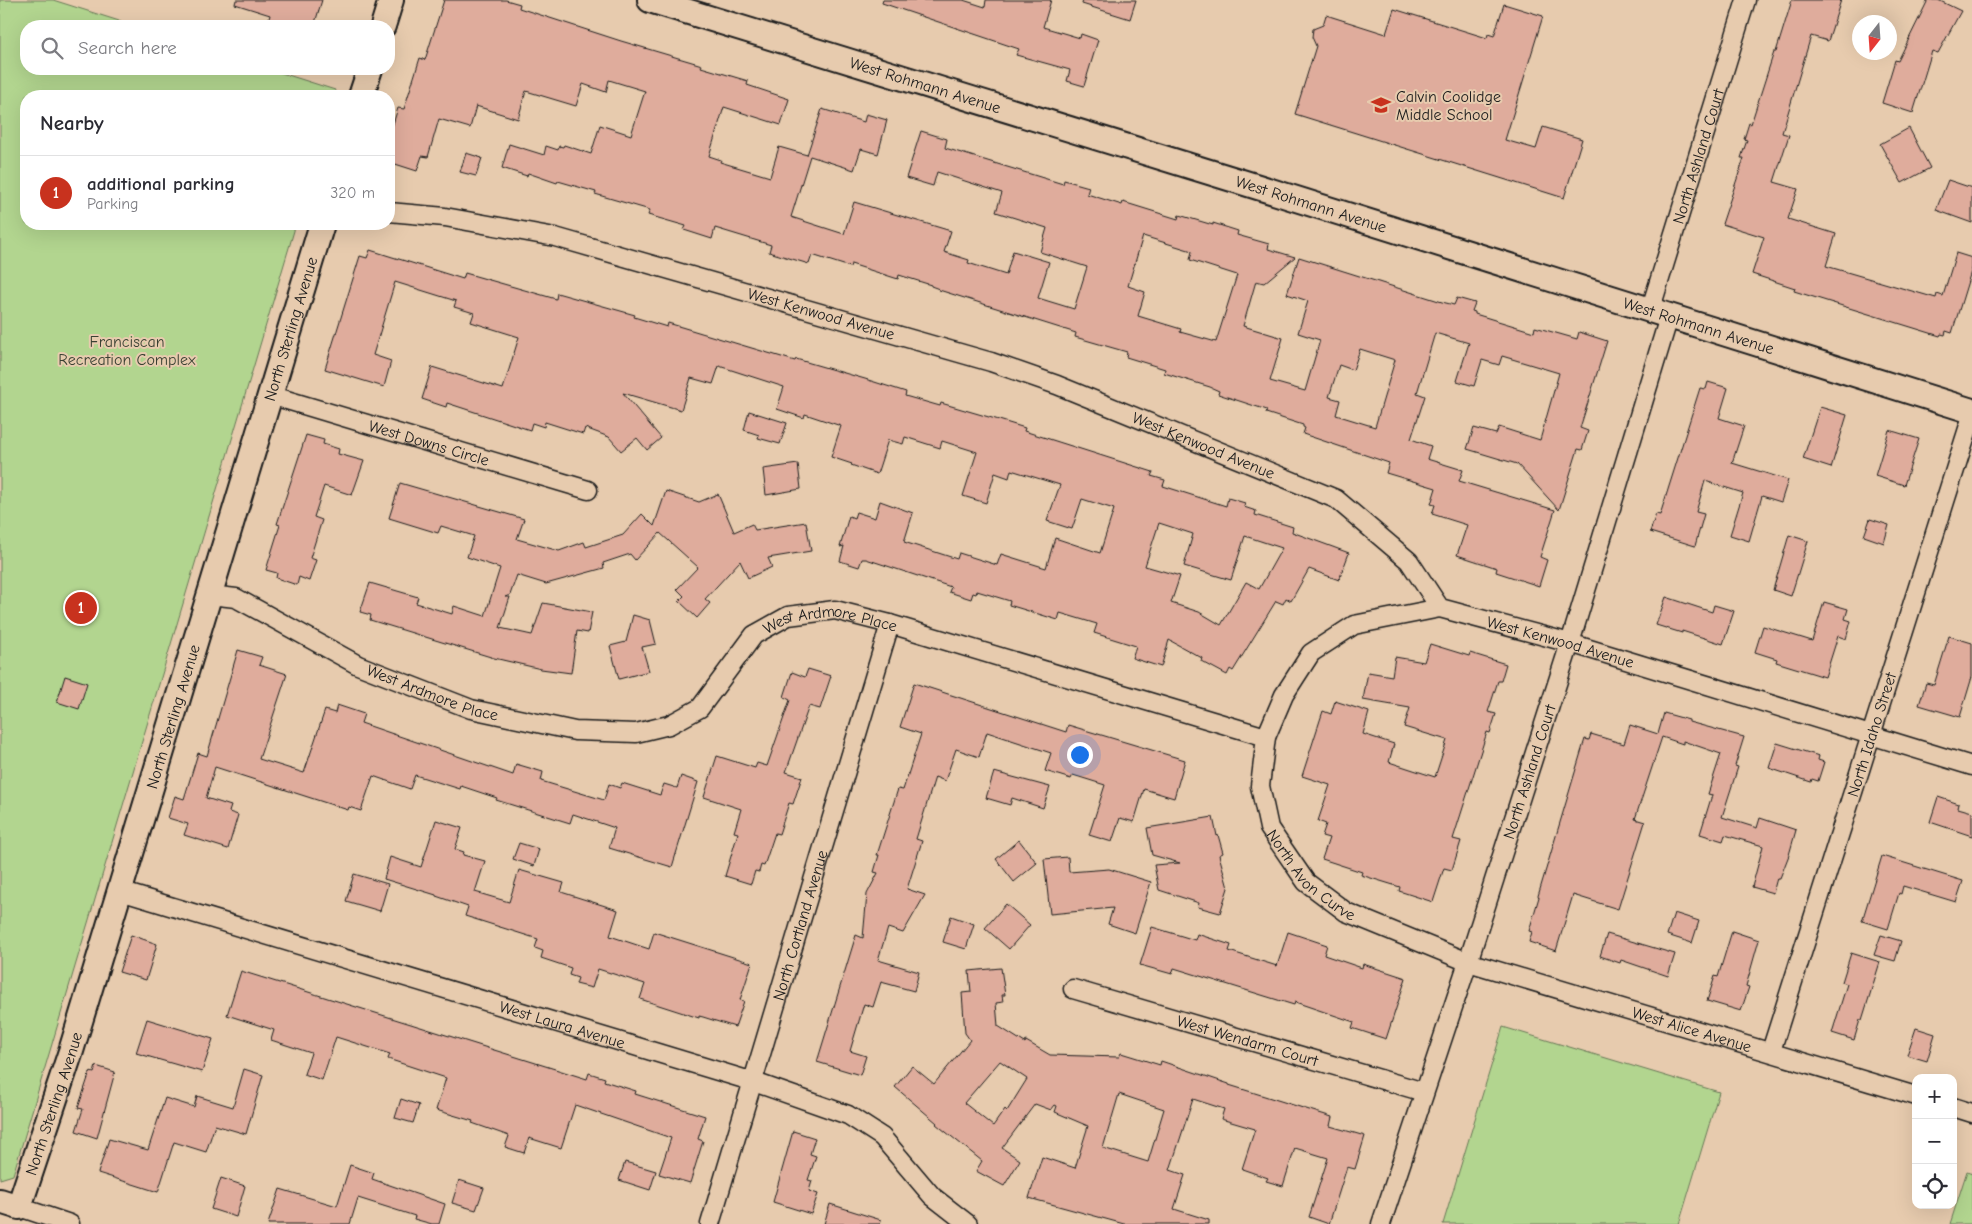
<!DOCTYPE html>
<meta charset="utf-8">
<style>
body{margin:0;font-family:"Comic Neue",sans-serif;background:#f2f2f3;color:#2b2b33}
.controls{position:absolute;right:15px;bottom:15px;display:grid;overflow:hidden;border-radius:10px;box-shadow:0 5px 20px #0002}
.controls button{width:45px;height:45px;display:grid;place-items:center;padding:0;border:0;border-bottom:1px solid #e1e1e2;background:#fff;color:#2b2b33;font:25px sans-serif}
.compass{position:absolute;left:1852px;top:15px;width:45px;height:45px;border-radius:50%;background:#fff;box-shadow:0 5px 20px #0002;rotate:197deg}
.you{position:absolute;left:1079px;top:754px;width:18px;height:18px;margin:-12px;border:4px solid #fff;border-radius:50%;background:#1a73e8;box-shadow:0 0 0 8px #1a73e833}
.badge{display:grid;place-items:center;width:32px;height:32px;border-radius:50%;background:#c8321e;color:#fff;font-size:16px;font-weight:700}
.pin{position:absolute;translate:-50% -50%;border:2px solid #fff;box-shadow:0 1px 5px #0006}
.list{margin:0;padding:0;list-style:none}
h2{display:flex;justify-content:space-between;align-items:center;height:65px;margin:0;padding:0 20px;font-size:21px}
h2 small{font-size:16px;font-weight:400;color:#7c7c81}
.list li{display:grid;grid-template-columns:32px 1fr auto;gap:15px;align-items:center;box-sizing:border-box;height:75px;padding:0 20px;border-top:1px solid #e1e1e2}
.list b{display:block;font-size:19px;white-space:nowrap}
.list p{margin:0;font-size:16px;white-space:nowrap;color:#7c7c81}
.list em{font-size:16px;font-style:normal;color:#7c7c81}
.icon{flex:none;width:28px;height:28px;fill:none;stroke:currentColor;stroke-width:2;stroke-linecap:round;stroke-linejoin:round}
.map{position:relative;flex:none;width:1972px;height:1224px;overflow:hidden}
.search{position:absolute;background:#fff;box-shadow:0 5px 20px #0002;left:20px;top:20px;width:375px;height:55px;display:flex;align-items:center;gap:12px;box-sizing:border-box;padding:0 18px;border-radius:20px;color:#7c7c81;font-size:19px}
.panel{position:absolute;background:#fff;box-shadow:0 5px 20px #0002;left:20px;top:90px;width:375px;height:140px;border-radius:20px}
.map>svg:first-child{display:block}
.green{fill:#b2d58f;stroke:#677856}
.building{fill:#dfac9c;stroke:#1c1c1c;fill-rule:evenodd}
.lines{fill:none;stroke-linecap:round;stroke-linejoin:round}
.street-casing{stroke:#1c1c1c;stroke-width:21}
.secondary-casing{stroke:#1c1c1c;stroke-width:28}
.street{stroke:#e7cbae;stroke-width:18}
.secondary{stroke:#e7cbae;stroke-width:24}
.labels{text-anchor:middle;stroke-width:4;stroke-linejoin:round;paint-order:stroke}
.street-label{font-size:16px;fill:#1c1c1c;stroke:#e7cbae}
.poi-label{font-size:16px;fill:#1c1c1c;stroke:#e7cbae;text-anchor:start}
.park-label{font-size:16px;fill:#3a4133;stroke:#e7cbae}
</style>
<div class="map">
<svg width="1972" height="1224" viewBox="0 0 1972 1224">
<rect width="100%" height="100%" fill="#e7cbae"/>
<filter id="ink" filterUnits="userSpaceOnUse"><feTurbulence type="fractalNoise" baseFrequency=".02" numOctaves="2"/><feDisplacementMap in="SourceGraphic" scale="10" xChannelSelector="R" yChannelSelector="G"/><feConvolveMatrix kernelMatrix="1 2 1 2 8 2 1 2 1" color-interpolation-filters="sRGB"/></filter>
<g filter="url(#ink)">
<g class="green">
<polygon points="0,0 53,0 135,26 26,26 26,69 269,69 335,90 333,96 26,96 26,224 296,224 13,1175 0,1179"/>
<polygon points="1503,1027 1719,1092 1679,1224 1443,1224"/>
<polygon points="1967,1171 1972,1173 1972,1224 1950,1224"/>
</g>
<g class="building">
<polygon points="236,0 322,0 314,26 267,26 270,15 235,4"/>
<path d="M444 0H506L520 4 519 8 621 41 702 65 701 67 748 81 747 85 789 99 781 125 724 107 709 156 721 160 720 162 770 177 779 147 807 155 822 109 864 122 866 114 887 120 878 154 861 149 854 170 810 156 791 217 844 234 854 202 951 231 944 252 969 260 968 263 1006 275 1013 251 1049 262 1038 298 1074 309 1087 267 1040 252 1047 228 996 212 1002 193 937 172 933 186 906 178 921 131 947 139 945 148 1063 184 1064 180 1089 187 1087 194 1122 205 1123 202 1178 219 1179 215 1213 225V223L1238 231 1237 235 1269 244 1268 249 1295 257 1264 283 1256 281 1243 326 1283 338 1270 381 1305 391 1320 340 1298 333 1308 301 1287 294 1299 257 1442 302 1454 305 1457 298 1475 303 1472 311 1475 312V314L1534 332 1535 327 1577 339 1579 332 1607 341 1580 428 1588 431 1582 450 1578 449 1559 510 1517 464 1467 449 1474 428 1496 434 1499 427 1540 440 1559 373 1502 356 1499 365 1482 360 1474 386 1457 381 1469 343 1435 333 1417 393 1425 396 1411 439 1431 446 1427 459 1463 470 1459 481 1555 510 1540 557 1547 560 1539 586 1496 572 1497 568 1457 555 1467 525 1432 514 1435 505 1431 504 1436 488 1386 473 1389 463 1303 434 1305 428 1303 427V425L1266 413 1267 410 1218 394 1219 391 1210 387 1164 373 1165 369 1126 357 1127 352 1075 337 1076 333 939 290V289L931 286V285L899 275 898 279 851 264 850 267 812 255 809 264 769 252 771 245 715 228 712 239 684 230 686 226 648 215 650 210 595 194 596 192 558 181 557 183 528 173 527 176 502 168 509 144 544 155 546 146 558 150 559 146 563 147 564 145 591 154 600 125 631 135 645 91 609 80 606 92 583 84 576 106 526 91 518 119 476 106 470 128 439 119 428 157 422 156 417 171 389 162V137L398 108 404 109 420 58 425 60ZM1143 236 1192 251 1190 260 1237 275 1216 342 1180 332 1181 329 1138 316 1145 292 1128 286ZM1360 349 1395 360 1375 427 1336 415 1340 400 1329 397 1339 365 1353 370Z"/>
<polygon points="883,0 963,0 985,7 986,0 1051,0 1043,27 1080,38 1081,34 1098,40 1084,86 1067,81 1070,70 1016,55 1019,49 882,3"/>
<polygon points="1083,0 1136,0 1130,19 1082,4"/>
<polygon points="1792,0 1841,0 1828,41 1811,36 1782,133 1789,135 1774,182 1798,189 1788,219 1836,234 1826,266 1936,298 1937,294 1943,296 1956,253 1972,258 1972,268 1952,333 1946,331 1945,335 1941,334 1940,336 1794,291 1795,288 1752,274 1764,237 1722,224 1744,158 1741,158 1747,140 1744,139 1749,123 1751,124 1774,52 1776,52"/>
<polygon points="1928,0 1938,0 1961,11 1938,53 1932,51 1913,113 1882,103 1895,60 1898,61"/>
<polygon points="1504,4 1543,16 1505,140 1536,149 1543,127 1582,139 1564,198 1295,114 1316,46 1312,37 1313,29 1323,25 1326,15 1386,34 1394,9 1487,38 1488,34 1494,36"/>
<polygon points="1909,128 1930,168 1902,183 1880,144"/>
<polygon points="466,153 482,158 476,176 460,172"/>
<polygon points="1948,180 1972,188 1972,223 1936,210"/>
<path d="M370 250 463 279 465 273 556 299 557 293 635 315 634 317 667 327 668 323 795 361 796 359 865 379 906 392 905 396 940 406 941 403 999 420 1025 428 1024 431 1153 472 1151 476 1165 480 1163 486 1226 506 1228 498 1245 503 1244 507 1256 511 1255 515 1293 527 1292 532 1349 553 1339 580 1309 569 1291 601 1286 598 1283 604 1276 601 1233 671 1230 669 1227 675 1201 661 1202 658 1169 640 1161 667 1132 658 1136 646 1094 633 1097 624 1060 613 1058 620 1009 605 1010 601 977 591 976 594 973 593 971 599 949 592 951 587 866 559H862L859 567 840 561 844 546 840 547 849 516 854 518 856 512 875 518 880 501 913 513 904 542 957 559 959 553 997 565 1001 554 1046 568 1055 538 1100 553 1114 509 1082 499 1072 529 1047 521 1060 485 1011 470 1009 478 995 473 986 503 963 496 977 452 942 441 940 448 905 437 903 444 888 440 877 474 851 465 852 464 831 457 841 426 805 414 804 418 777 409 784 387 719 366 713 384 691 378 681 410 623 393 661 438 647 450 637 438 621 451 609 437 585 428 583 434 545 422 544 427 532 423 530 430 447 403 446 407 422 399 432 367 503 389 519 337 471 322 474 313 454 307 456 301 395 282 373 355 391 361 384 387 325 369 360 256 367 258ZM1159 523 1193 534 1184 566 1231 580 1245 536 1282 548 1259 589 1246 582 1221 625 1199 612 1171 603 1180 576 1145 566Z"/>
<polygon points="1708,382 1728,388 1719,418 1744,426 1732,463 1788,480 1781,502 1762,496 1749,541 1730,535 1743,493 1705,481 1696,512 1704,514 1695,546 1650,532 1656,514 1660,515 1700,388 1706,389"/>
<polygon points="1820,407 1847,415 1831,468 1803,459"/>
<polygon points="749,411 787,423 780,444 758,438 759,435 744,430"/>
<polygon points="1889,430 1919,439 1904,485 1875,476"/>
<polygon points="306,435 324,440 323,444 339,449 338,454 364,461 352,495 324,486 314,517 322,520 310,558 316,560 309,581 299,577 297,585 276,578 277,573 266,570 280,525 277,524"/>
<polygon points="798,464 801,489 766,495 763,469"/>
<polygon points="400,483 524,519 517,539 559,551 584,542 586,547 623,535 642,514 654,526 666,491 699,502 718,494 734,532 752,524 755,530 806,522 811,551 768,558 772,567 748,578 740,561 705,599 710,603 697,618 679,601 684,596 677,589 698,567 660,533 635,560 630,554 603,563 604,568 546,584 517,575 510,595 505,597 510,597 500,628 532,635 543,603 592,612 588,633 577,631 571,673 541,669 494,658 370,620 371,615 360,612 370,583 418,597 416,603 452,614 454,606 485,616 500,568 467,557 474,536 441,526 438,533 389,518"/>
<polygon points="1870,519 1889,525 1884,543 1864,536"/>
<polygon points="1789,535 1808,541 1791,596 1773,590"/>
<polygon points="1666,597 1712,612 1714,605 1734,611 1723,644 1682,631 1682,633 1656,625"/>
<polygon points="1824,602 1848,609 1845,619 1851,621 1846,639 1838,636 1825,677 1776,662 1777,659 1755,652 1763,626 1812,641"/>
<polygon points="633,615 650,620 656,644 642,647 649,671 619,679 610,646 626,642"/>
<polygon points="1949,636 1972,643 1972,677 1960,717 1919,705 1926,683 1934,685"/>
<polygon points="1430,644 1469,656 1470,653 1506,664 1501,681 1498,681 1488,712 1496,714 1490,733 1487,732 1453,839 1461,841 1452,870 1444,868 1433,902 1399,891 1400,887 1361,875 1362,872 1322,859 1329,838 1322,836 1326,824 1318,821 1330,785 1302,776 1323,711 1331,714 1335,701 1369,712 1363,734 1394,744 1389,762 1435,777 1447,740 1404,727 1410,708 1363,700 1368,672 1392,676 1395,657 1424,662"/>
<polygon points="238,650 262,657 259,665 287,674 259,759 304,773 325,710 335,713 337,705 364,714 361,723 513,775 516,764 543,772 541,781 604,800 609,784 620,788 622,783 660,795 664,784 677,788 681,776 698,782 672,867 609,848 615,828 573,814 570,823 496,800 497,798 461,786 460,789 415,775 410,789 373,776 361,811 349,807 348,810 215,767 206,798 231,806 229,812 238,815 228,849 184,835 188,824 168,818 175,796 184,799 198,753 207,756"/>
<polygon points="808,669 831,676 820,709 809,706 786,772 802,777 793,804 789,803 779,834 775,833 764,866 761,865 759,872 755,871 751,884 725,876 738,833 734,832 741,809 704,797 717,756 755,768 757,763 767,766 790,700 784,697 792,672 805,677"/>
<polygon points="65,676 87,683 79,709 57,702"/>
<polygon points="914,683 1066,732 1068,725 1185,760 1174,798 1144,789 1134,822 1120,818 1112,842 1089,835 1105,785 1073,775 1071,779 1045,771 1051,753 987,732 979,757 956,749 945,781 935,777 916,839 922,841 907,889 925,895 903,933 888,928 878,960 919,972 914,991 881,982 873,1007 864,1004 850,1051 866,1056 860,1075 817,1062 856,935 863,938 867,894 878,873 874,872 879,855 877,855 898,789 903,790 921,734 900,727"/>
<polygon points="1664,713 1689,720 1689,722 1744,737 1735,766 1738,767 1722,817 1757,828 1760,818 1796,830 1789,855 1780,878 1777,878 1773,893 1752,887 1763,846 1725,835 1723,841 1700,834 1712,795 1708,794 1721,754 1683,741 1683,744 1662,737 1635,819 1645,822 1618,909 1573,895 1556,951 1529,942 1532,932 1529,931 1539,897 1538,896 1585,739 1589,740 1591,734 1624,744 1630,725 1658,734"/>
<polygon points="1777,743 1819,756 1818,760 1824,762 1818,781 1812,779 1811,782 1769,768"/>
<polygon points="994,772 1050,787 1043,808 1012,798 1010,805 986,798"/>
<polygon points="1938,797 1959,804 1958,808 1972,812 1972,836 1930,822"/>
<polygon points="1213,817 1217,836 1218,835 1223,853 1219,855 1228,888 1220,913 1198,907 1199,903 1159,890 1154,865 1180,863 1152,855 1147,828"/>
<polygon points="436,820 462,828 455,849 464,852 463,855 485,861 475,892 509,902 519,870 564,883 561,892 618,910 610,936 649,949 654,932 752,963 740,1000 744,1001 735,1027 703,1017 699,1016 699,1018 640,999 645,984 598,969 592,988 576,984 578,978 569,975 571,968 541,958 543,951 535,948 538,939 465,916 468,907 436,896 436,895 384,879 390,857 421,867"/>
<polygon points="1019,840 1037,863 1014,882 996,859"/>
<polygon points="519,843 539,849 534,866 513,859"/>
<polygon points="1882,856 1963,881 1956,902 1903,886 1901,894 1899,893 1888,929 1862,921"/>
<polygon points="1068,857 1069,872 1109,869 1151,882 1135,933 1108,924 1113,908 1050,914 1044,859"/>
<polygon points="354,874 388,884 380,911 346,901"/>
<polygon points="1006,904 1030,925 1009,949 985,928"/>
<polygon points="1674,913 1699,921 1692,943 1667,935"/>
<polygon points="951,916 974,924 966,949 943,942"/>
<polygon points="1152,927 1195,940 1197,934 1231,945 1229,951 1277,966 1288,932 1327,945 1324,955 1362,968 1363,964 1406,978 1386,1039 1352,1028 1354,1022 1295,1002 1294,1005 1174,968 1172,974 1140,965"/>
<polygon points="1732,931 1759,940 1746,986 1749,987 1741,1011 1707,1001 1715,976 1718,977"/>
<polygon points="1607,934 1675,954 1668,976 1621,960 1620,963 1600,956"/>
<polygon points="131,935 157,944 146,980 119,972"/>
<polygon points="1881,935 1901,941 1895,961 1874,955"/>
<polygon points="1851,953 1880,962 1862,1020 1860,1020 1854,1040 1832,1033 1847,984 1842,982"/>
<path d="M1001 968 1005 995H1002L1003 1002 996 1003 998 1026 1025 1043 1026 1041 1050 1055 1119 1057 1121 1053 1160 1065 1161 1061 1229 1084V1085L1332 1117 1330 1126 1365 1136 1355 1169 1347 1167 1329 1224 1309 1217 1328 1158 1295 1148 1283 1186 1266 1181 1268 1178 1242 1169 1255 1129 1221 1119 1224 1109 1193 1099 1170 1170 1185 1175 1174 1209 1209 1220V1224H1124L1029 1198 1042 1157 1075 1168 1088 1126 1055 1112 1057 1106 1055 1105 1051 1110 1035 1104 1002 1148 1020 1160 1004 1186 976 1171 982 1161 936 1124 937 1123 895 1087 912 1066 934 1084 970 1040 965 1033 962 993 971 992 969 971ZM1000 1061 1027 1079 1007 1111 1005 1109 993 1126 964 1103ZM1119 1094 1164 1109 1148 1162 1103 1148Z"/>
<polygon points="241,971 587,1079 589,1073 605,1078 604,1081 636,1091 635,1094 705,1116 698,1139 703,1141 690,1183 659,1174 671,1138 575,1105 561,1148 529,1138 524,1153 505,1147 509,1136 472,1123 473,1121 436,1110 446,1078 388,1059 390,1054 336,1037 322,1080 304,1074 311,1053 271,1040 274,1030 227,1015"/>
<polygon points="147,1019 213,1039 202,1072 136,1053"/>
<polygon points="1916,1028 1935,1034 1927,1061 1907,1055"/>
<polygon points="96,1066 115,1072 97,1138 76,1131 83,1109 78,1108 90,1072 94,1073"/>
<polygon points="244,1069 263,1075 246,1134 215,1125 206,1152 174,1142 158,1192 98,1173 109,1139 148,1150 165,1098 194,1107 197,1096 233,1107"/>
<polygon points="401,1099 419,1105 413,1123 395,1118"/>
<polygon points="793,1131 815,1138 810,1154 816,1156 808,1180 812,1181 809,1191 818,1194 811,1214 773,1202"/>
<polygon points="625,1162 656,1171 650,1190 619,1180"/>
<polygon points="350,1165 374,1173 372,1179 445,1204 439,1224 432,1224 414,1219 415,1216 358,1198 350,1224 268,1224 280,1189 337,1206"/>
<polygon points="221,1178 245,1186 236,1217 211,1209"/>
<polygon points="459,1180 484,1188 476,1210 452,1203"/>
<polygon points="830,1204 881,1220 880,1224 824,1224"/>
</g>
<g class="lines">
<defs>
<g id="street">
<path id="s1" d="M389 212 445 217 555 237 991 362 1057 385 1336 499 1409 561 1440 608 1570 643 1972 766"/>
<path id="s2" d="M1650 311 1746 0"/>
<path id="s3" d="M270 395 588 490"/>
<path id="s4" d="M210 595 236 598 358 665 471 709 575 731 636 733 669 725 700 708 754 635 788 616 835 610 890 624 1266 737"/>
<path id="s5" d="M1440 608 1354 625 1311 653 1284 695 1266 737 1260 786 1269 828 1306 882 1346 912 1468 962 1916 1096"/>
<path id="s6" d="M120 891 754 1082 848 1115 882 1137 932 1196 968 1224"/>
<path id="s7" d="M1073 989 1424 1092"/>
<path id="s8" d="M1771 1051 1972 416"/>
<polyline points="1953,1107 1972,1113"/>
<polyline points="19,1207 70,1224"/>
<path id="s9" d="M710 1224 890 624"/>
<path id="s10" d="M1381 1224 1468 962 1570 643 1669 317"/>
</g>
<g id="secondary">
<path id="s11" d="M650 0 1258 187 1972 411"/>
<polyline points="383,26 391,0"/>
<polyline points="361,96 370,69"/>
<path id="s12" d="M0 1201 19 1207 71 1051 322 224"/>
</g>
</defs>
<use href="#street" class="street-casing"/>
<use href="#secondary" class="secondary-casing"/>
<use href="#street" class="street"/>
<use href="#secondary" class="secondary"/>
</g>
</g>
<defs>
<symbol id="school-bare" viewBox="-9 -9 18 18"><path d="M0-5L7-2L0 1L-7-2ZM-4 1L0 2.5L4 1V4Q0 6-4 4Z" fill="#c8321e" stroke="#e7cbae" stroke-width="2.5" paint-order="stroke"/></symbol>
</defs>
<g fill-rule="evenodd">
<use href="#school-bare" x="1367" y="91" width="28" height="28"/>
</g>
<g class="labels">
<g class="street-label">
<text dy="6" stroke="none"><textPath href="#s11" startOffset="288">West Rohmann Avenue</textPath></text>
<text dy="6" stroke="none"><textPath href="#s2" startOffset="162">North Ashland Court</textPath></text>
<text dy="6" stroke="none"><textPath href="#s11" startOffset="692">West Rohmann Avenue</textPath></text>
<text dy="6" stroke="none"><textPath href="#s1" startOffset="445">West Kenwood Avenue</textPath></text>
<text dy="6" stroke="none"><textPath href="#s11" startOffset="1098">West Rohmann Avenue</textPath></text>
<text dy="6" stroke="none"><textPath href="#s12" startOffset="939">North Sterling Avenue</textPath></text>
<text dy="6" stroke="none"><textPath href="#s3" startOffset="166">West Downs Circle</textPath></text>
<text dy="6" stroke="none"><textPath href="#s1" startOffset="850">West Kenwood Avenue</textPath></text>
<text dy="6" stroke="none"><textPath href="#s4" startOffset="695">West Ardmore Place</textPath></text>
<text dy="6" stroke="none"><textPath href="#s1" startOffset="1270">West Kenwood Avenue</textPath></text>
<text dy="6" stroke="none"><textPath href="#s4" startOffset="245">West Ardmore Place</textPath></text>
<text dy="6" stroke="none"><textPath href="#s12" startOffset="534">North Sterling Avenue</textPath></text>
<text dy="6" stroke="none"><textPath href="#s8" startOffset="332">North Idaho Street</textPath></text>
<text dy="6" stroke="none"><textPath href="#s10" startOffset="476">North Ashland Court</textPath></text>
<text dy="6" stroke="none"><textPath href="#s5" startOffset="391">North Avon Curve</textPath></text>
<text dy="6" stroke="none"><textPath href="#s9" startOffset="312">North Cortland Avenue</textPath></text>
<text dy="6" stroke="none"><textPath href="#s6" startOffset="462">West Laura Avenue</textPath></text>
<text dy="6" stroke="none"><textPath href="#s5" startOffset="808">West Alice Avenue</textPath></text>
<text dy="6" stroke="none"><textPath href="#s7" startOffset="182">West Wendarm Court</textPath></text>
<text dy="6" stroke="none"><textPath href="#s12" startOffset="129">North Sterling Avenue</textPath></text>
</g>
<g class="poi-label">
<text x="1396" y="102">Calvin Coolidge<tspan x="1396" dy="18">Middle School</tspan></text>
</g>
<g class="park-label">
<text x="127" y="347">Franciscan<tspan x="127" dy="18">Recreation Complex</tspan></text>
</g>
</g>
</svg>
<div class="controls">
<button>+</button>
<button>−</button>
<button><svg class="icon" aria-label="locate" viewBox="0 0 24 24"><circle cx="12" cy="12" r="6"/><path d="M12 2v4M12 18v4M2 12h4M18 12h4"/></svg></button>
</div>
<svg class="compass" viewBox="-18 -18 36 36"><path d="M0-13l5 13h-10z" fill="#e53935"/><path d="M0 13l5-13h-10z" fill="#7c7c81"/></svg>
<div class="you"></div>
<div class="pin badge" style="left:81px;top:608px">1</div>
<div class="search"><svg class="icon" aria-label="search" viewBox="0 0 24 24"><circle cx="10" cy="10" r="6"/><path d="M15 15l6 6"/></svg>Search here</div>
<section class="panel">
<h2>Nearby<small></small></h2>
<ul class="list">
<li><span class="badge">1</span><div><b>additional parking</b><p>Parking</p></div><em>320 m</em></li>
</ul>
</section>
</div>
